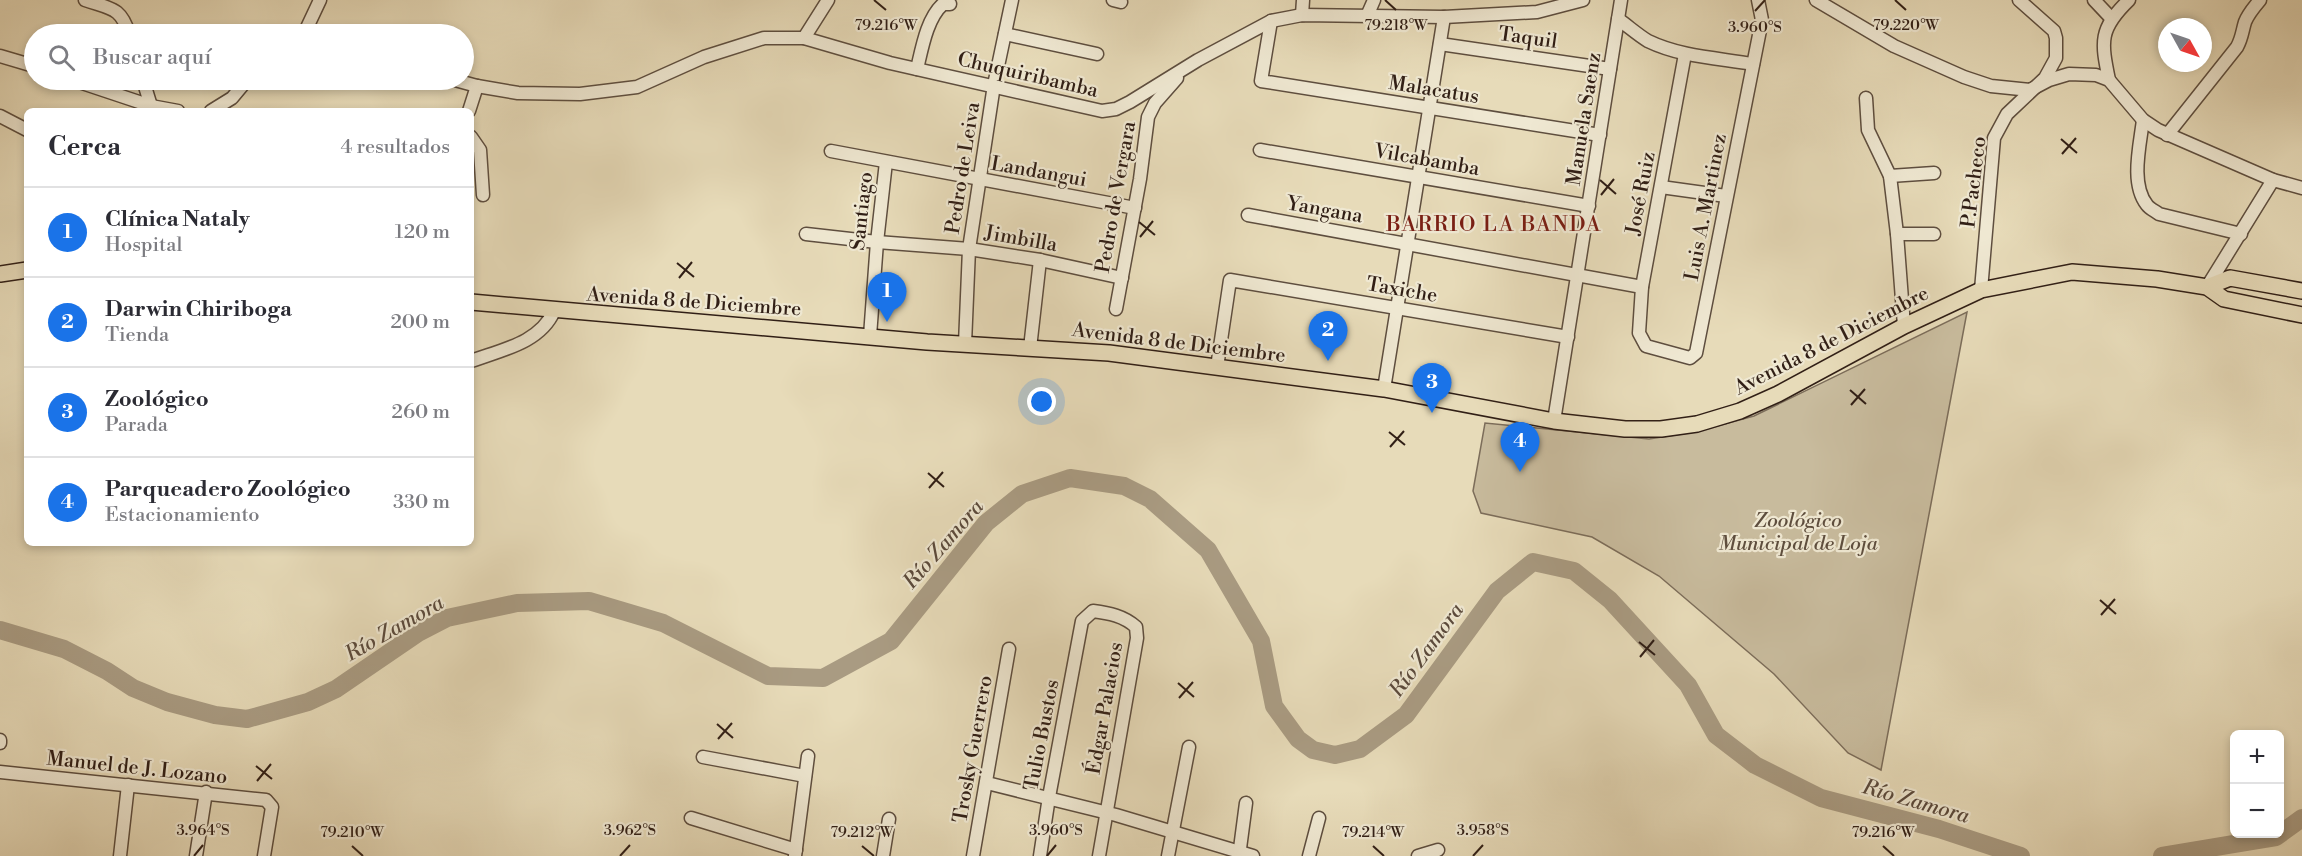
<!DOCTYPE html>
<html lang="es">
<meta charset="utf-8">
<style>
body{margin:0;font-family:"Libre Bodoni",serif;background:#f2f2f3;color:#2b2b33}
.controls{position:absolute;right:18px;bottom:18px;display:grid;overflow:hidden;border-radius:9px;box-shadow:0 3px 9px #0003}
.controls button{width:54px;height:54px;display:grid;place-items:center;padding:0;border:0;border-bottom:2px solid #e1e1e2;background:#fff;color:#2b2b33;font:30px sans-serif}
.compass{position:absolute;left:2158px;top:18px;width:54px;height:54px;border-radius:50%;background:#fff;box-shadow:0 3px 9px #0003;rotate:130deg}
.you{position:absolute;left:1042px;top:402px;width:21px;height:21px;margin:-15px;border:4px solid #fff;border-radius:50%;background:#1a73e8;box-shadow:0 0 0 9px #1a73e833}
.badge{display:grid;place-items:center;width:39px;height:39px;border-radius:50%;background:#1a73e8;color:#fff;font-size:20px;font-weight:700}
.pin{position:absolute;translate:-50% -50px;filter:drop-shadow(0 2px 3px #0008)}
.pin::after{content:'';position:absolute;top:32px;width:21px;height:18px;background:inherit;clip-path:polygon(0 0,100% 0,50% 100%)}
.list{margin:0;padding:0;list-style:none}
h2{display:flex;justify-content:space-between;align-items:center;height:78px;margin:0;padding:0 24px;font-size:26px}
h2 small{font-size:20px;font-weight:400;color:#7c7c81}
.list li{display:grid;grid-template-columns:39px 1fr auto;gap:18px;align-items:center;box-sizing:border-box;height:90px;padding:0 24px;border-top:2px solid #e1e1e2}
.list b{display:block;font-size:22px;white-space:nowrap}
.list p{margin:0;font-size:20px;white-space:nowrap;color:#7c7c81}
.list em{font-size:20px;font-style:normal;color:#7c7c81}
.icon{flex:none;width:33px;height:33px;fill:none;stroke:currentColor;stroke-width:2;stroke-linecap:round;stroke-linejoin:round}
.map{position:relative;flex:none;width:2302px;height:856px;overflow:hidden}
.search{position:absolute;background:#fff;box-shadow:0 3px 9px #0003;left:24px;top:24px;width:450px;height:66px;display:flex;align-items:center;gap:15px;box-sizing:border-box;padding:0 21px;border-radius:33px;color:#7c7c81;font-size:22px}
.panel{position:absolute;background:#fff;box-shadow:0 3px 9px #0003;left:24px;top:108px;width:450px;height:438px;border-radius:9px}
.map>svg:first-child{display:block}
.green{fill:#c8bb9d;stroke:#7c6d5a;stroke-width:1.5}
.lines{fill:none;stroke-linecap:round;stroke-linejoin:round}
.river{stroke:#a99b82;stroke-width:18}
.minor-casing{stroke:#5e4e3f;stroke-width:15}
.major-casing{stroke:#311f16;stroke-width:18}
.minor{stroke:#efe8d2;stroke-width:12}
.major{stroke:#e7dbb9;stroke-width:15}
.ticks{fill:none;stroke:#311f16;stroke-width:2}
.labels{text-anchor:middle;stroke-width:4.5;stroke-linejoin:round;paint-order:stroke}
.street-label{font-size:20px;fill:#311f16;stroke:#efe8d2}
.park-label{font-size:20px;font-style:italic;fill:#5e4e3e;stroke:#efe8d2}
.neighbourhood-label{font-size:21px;letter-spacing:1.5px;fill:#7a1f14;stroke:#efe8d2}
.water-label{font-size:21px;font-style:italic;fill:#5b4a3c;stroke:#efe8d2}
.ticks-label{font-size:15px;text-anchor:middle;fill:#311f16;stroke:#efe8d2;stroke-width:4.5;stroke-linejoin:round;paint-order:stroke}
</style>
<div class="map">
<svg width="2302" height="856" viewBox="0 0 2302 856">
<rect width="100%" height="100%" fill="#e7dbb9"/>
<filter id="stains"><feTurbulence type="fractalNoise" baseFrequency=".00333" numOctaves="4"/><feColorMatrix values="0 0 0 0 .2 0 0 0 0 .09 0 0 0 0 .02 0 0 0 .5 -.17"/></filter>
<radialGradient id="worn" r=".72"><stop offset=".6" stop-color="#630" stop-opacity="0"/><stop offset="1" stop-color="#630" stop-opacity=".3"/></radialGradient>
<polygon class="green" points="1967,312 1881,770 1848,753 1774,674 1659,576 1592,537 1481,513 1473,491 1485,423 1649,439 1695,432 1754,416"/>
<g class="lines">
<g class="river">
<polyline points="0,630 64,649 107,671 133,688 167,702 215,715 247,719 308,702 336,689 418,633 447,618 517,603 589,601 663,623 768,676 823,678 891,641 986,523 1022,494 1070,478 1124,486 1150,499 1208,550 1261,641 1274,706 1298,739 1313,750 1335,755 1360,749 1406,715 1497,591 1533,562 1574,571 1610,600 1688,685 1716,735 1755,765 1821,798 1939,829 2021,856"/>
<polyline points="2162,856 2276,837 2302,818"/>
</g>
<defs>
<g id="minor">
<path d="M85 0C111 9 121 7 129 34"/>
<polyline points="1113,0 1121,2"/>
<polyline points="1816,0 1894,46 1964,77 1991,86 2030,90 2049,80 2069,74 2096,75 2109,80 2143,120 2158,130 2273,180 2302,188"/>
<polyline points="2094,0 2111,18"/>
<polyline points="1302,15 1303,0"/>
<polyline points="1367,16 1374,0"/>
<path d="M1618 19C1628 26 1638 35 1648 41 1681 57 1718 58 1753 64"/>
<polyline points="1271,21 1261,81 1600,135"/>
<polyline points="304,34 320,0"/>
<polyline points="1005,34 1097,54"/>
<polyline points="804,38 828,0"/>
<polyline points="1440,44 1610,69"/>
<polyline points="1685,54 1642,287 1639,333 1646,346 1690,358 1696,353 1762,20 1758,0"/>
<polyline points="0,56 34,66"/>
<path d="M917 69C922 48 927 18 943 4H950"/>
<polyline points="73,80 151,106 178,111"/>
<polyline points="143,80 151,106"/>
<polyline points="455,80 477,86 518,93 580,94 637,87 704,57 764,38 804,38 890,63 1102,111 1116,109 1130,102 1198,60 1271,21 1302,15 1444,17 1537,12 1583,0"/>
<path d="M2109 80C2101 41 2099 29 2129 0"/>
<polyline points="1866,98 1868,130 1890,176 1897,234 1904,326"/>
<polyline points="211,111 232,98 247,80"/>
<polyline points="469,111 477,86"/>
<polyline points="0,116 27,130"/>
<path d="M2143 120C2140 145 2130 184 2147 205 2150 209 2155 211 2159 214L2241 234"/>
<path d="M2167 135 2237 47C2242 38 2242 32 2245 22 2248 14 2254 7 2260 0"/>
<polyline points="471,137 480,150 483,195"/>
<polyline points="1260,150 1589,206"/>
<polyline points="831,151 1135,208"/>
<polyline points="1890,176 1934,173"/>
<polyline points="1661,187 1726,196"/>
<polyline points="1248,215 1642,287"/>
<polyline points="806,234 877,242 969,249 1040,260 1122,278"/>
<polyline points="1897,234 1934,234"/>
<polyline points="2207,287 2273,180"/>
<polyline points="1981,290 1994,138 2007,114 2045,78 2056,58 2056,38 2054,31 2019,0"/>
<polyline points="1116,309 1140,179 1148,117 1155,103 1177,78"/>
<polyline points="870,336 877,242 886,162"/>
<polyline points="965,344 969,249 994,85 1012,0"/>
<polyline points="1030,348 1040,260"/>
<path d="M471 361C501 350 540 343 554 311"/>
<polyline points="1217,367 1230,280 1568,337"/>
<polyline points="1384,389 1444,17"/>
<polyline points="1554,421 1621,0"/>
<polyline points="0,743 0,740"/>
<polyline points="703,757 805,776"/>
<polyline points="0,772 266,800 272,807 264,856"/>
<polyline points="987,783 1116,815 1253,856"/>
<polyline points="691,818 796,850"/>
<polyline points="120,856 128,785"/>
<polyline points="196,856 206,792"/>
<polyline points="795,856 808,756"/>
<polyline points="883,856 889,819"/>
<polyline points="973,856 1009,649"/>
<path d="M1040 856 1049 797 1082 621 1093 611C1109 613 1124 616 1136 627L1137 638 1099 856"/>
<polyline points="1168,856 1189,747"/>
<polyline points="1239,856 1246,803"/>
<polyline points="1309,856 1319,818"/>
<polyline points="1418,856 1438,850"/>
</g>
<g id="major">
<polyline points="0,274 27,270"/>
<polyline points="2207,287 2230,278 2302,291"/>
<polyline points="471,302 927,342 1109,353 1384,389 1554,421 1625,429 1661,429 1697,424 1740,411 1778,394 1904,326 1981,290 2072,272 2157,279 2207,287 2224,299 2302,315"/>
</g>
</defs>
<use href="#minor" class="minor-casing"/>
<use href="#major" class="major-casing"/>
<use href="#minor" class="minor"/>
<use href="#major" class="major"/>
</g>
<path class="ticks" d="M874 0 886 10M1385 0 1396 10M1895 0 1906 10M1755 11 1765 0M2061 139 2077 153M2062 154 2076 138M1600 180 1616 194M1601 195 1614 179M1139 222 1155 235M1140 237 1153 221M677 263 694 277M679 278 692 262M1850 390 1866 404M1851 405 1865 389M1389 432 1405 445M1390 447 1404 431M928 473 944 487M929 488 943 472M2100 600 2116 614M2101 615 2115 599M1639 642 1655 655M1640 657 1654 640M1178 683 1194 697M1179 698 1193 682M717 724 733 738M718 739 732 723M256 766 272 779M257 781 271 764M352 846 363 856M862 846 874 856M1373 846 1384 856M1883 846 1894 856M194 856 203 845M620 856 630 845M1047 856 1056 845M1473 856 1483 845"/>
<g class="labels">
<g class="street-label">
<text transform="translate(1528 37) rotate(8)" y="7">Taquil</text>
<text transform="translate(1028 74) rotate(13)" y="7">Chuquiribamba</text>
<text transform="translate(1434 89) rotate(9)" y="7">Malacatus</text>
<text transform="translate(1583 119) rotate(-81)" y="7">Manuela Saenz</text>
<text transform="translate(1427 159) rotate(10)" y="7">Vilcabamba</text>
<text transform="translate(962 168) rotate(-81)" y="7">Pedro de Leiva</text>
<text transform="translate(1039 171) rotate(10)" y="7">Landangui</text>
<text transform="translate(1973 182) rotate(-83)" y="7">P.Pacheco</text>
<text transform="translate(1640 193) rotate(-79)" y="7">José Ruiz</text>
<text transform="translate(1115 197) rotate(-80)" y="7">Pedro de Vergara</text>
<text transform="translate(1705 207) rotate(-79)" y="7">Luis A. Martinez</text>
<text transform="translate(1325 209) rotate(10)" y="7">Yangana</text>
<text transform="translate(861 211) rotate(-84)" y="7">Santiago</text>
<text transform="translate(1021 238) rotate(10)" y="7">Jimbilla</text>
<text transform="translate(1402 289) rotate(10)" y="7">Taxiche</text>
<text transform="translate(694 301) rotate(4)" y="7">Avenida 8 de Diciembre</text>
<text transform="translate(1831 340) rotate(-27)" y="7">Avenida 8 de Diciembre</text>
<text transform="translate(1179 342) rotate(7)" y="7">Avenida 8 de Diciembre</text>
<text transform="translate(1104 708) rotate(-80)" y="7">Édgar Palacios</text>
<text transform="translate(1041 735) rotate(-79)" y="7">Tulio Bustos</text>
<text transform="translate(972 749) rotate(-80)" y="7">Trosky Guerrero</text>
<text transform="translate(137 767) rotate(6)" y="7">Manuel de J. Lozano</text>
</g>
<g class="park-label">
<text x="1798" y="527">Zoológico<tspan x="1798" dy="23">Municipal de Loja</tspan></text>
</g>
<g class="neighbourhood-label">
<text x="1494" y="231">BARRIO LA BANDA</text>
</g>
<g class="water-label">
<text transform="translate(943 544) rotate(-49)" y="7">Río Zamora</text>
<text transform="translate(394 628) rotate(-30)" y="7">Río Zamora</text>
<text transform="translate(1426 650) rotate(-54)" y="7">Río Zamora</text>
<text transform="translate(1916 801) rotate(16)" y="7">Río Zamora</text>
</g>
</g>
<g class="ticks-label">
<text x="886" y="30">79.216°W</text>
<text x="1396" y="30">79.218°W</text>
<text x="1906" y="30">79.220°W</text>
<text x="1755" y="32">3.960°S</text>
<text x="203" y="835">3.964°S</text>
<text x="630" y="835">3.962°S</text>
<text x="1056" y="835">3.960°S</text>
<text x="1483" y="835">3.958°S</text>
<text x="352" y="837">79.210°W</text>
<text x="862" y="837">79.212°W</text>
<text x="1373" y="837">79.214°W</text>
<text x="1883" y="837">79.216°W</text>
</g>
<rect width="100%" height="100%" filter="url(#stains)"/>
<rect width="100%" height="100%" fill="url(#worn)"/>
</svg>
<div class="controls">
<button>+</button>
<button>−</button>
</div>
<svg class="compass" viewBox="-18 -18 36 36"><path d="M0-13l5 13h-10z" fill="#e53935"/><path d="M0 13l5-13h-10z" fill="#7c7c81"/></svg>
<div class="you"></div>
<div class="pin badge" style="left:887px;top:322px">1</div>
<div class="pin badge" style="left:1328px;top:361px">2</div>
<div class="pin badge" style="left:1432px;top:413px">3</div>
<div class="pin badge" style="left:1520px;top:472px">4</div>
<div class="search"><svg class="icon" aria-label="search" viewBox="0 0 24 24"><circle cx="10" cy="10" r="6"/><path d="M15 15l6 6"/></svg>Buscar aquí</div>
<section class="panel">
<h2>Cerca<small>4 resultados</small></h2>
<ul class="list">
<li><span class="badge">1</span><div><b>Clínica Nataly</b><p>Hospital</p></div><em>120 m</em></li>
<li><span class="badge">2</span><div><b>Darwin Chiriboga</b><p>Tienda</p></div><em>200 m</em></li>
<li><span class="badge">3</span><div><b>Zoológico</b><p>Parada</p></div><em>260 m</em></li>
<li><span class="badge">4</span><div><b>Parqueadero Zoológico</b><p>Estacionamiento</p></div><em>330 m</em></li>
</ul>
</section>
</div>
